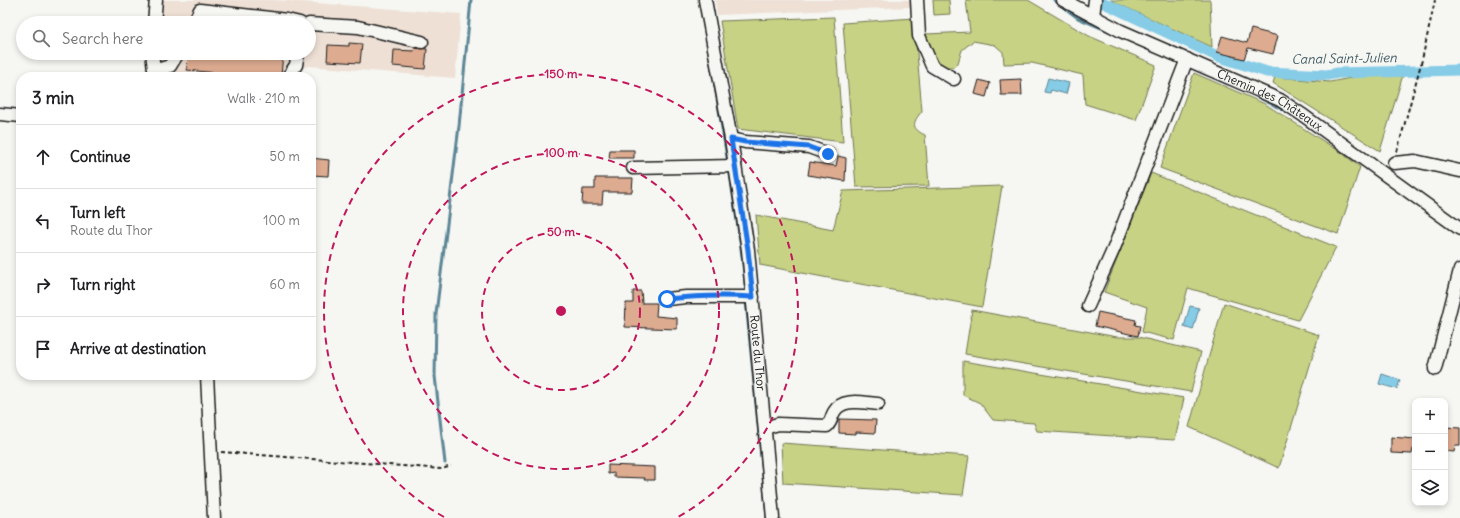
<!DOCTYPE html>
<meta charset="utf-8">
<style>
body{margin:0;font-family:Delius,sans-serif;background:#f6f6f6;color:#202124}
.controls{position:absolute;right:12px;bottom:12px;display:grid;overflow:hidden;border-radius:8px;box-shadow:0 2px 6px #0003}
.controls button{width:36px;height:36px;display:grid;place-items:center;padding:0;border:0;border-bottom:1px solid #e0e0e0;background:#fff;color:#202124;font:20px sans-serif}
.stop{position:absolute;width:12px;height:12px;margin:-9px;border:3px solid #1a73e8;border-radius:50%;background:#fff}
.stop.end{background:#1a73e8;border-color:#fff;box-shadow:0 1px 4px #0008}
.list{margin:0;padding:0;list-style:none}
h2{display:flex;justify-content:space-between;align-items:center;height:52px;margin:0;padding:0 16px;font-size:17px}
h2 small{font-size:13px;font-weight:400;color:#757577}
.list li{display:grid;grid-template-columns:26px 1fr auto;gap:12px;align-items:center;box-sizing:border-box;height:64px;padding:0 16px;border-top:1px solid #e0e0e0}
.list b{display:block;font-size:15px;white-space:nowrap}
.list p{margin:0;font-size:13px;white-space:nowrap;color:#757577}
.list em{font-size:13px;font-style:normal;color:#757577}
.icon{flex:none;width:22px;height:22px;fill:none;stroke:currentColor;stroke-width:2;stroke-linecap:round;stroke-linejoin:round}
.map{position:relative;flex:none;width:1460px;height:518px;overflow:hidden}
.search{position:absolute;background:#fff;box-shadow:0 2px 6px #0003;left:16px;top:16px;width:300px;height:44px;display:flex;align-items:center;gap:10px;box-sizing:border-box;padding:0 14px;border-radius:22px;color:#757577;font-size:15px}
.panel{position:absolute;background:#fff;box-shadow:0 2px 6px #0003;left:16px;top:72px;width:300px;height:308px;border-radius:16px}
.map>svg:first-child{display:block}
.built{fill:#eee0d5}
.green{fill:#c7d285;stroke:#727750}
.water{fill:#86cce7;stroke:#5c8696}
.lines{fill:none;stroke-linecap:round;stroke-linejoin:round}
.stream{stroke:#5c8696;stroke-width:3}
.canal{stroke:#86cce7;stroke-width:11}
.building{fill:#ddab90;stroke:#1c1c1c}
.minor-casing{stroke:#1c1c1c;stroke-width:15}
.path{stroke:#1c1c1c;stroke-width:2;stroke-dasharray:4 3;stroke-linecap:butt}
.minor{stroke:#f6f6f2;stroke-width:12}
.route{stroke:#1a73e8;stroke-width:5}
.ring{fill:none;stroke:#c2185b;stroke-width:2;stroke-dasharray:7 5}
.labels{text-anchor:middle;stroke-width:3.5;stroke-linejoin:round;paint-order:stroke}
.street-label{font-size:12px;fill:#1c1c1c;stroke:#f6f6f2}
.water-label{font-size:13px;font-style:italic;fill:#415a63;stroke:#f6f6f2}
.centre{fill:#c2185b;stroke:#f6f6f2;stroke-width:2}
.ring-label{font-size:12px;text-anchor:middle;font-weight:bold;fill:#c2185b;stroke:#f6f6f2;stroke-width:3.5;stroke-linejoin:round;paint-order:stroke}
</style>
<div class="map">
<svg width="1460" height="518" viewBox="0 0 1460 518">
<rect width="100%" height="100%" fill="#f6f6f2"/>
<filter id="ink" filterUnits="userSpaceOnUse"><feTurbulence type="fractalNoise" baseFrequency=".025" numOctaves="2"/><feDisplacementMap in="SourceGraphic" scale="8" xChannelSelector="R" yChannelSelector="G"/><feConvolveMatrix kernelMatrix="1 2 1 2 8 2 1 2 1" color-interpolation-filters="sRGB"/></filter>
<g filter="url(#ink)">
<g class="built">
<polygon points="149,0 275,0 461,14 455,78 309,66 286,74 283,77 145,77 146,53 309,53 309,23 148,23"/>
<polygon points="715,0 910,0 910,7 717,15"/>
</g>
<g class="green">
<polygon points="933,0 949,0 950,14 934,15"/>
<polygon points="966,0 1028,0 1089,36 1156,65 1136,120 1085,104 1083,75 1032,63 1004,64 1003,52 995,45 973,41 962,50 958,63 954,67 944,67 931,54 926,34 970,32"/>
<polygon points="1110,0 1210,0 1212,47"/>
<polygon points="834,17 843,142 738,129 720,21"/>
<path d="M914 18 922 111C913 122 910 128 925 135L929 186 856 187 843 23Z"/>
<polygon points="1194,73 1265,104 1342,153 1360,167 1338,234 1160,168"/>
<polygon points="1366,75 1403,75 1380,151 1273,83 1275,77 1330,82"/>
<polygon points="1151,173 1336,247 1298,320 1188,288 1174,340 1142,332 1147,307 1104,292"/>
<polygon points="1002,186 982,307 760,265 756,215 833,230 843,191"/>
<polygon points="1224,303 1319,335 1279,468 1189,427"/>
<polygon points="972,310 1117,337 1138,337 1201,352 1191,392 965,354"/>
<polygon points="963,361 1184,398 1175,440 1037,431 1034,423 993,420 980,403 963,395"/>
<polygon points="781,443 969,456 963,495 783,483"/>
</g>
<g class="water">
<polygon points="1048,78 1069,83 1066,94 1051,90 1050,93 1044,92"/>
<polygon points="1190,306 1199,308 1193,330 1184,327"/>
<polygon points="1382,374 1400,380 1397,389 1379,384"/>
</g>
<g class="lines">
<g class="stream">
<polyline points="1054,0 1078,18 1111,32"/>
<polyline points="709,52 728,163"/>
<polyline points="1187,66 1228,84"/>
<polyline points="1252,94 1291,114"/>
<polyline points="729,168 741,248 746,291"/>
<polyline points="746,301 767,518"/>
<polyline points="445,463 435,376 436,314 459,126 471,0"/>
</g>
<polyline class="canal" points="1100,1 1217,56 1267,72 1327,75 1338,73 1460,70"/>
</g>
<g class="building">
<polygon points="1251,29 1278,36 1273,54 1248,48 1244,59 1217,52 1222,36 1247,43"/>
<polygon points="349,43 362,44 360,63 327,61 328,45 349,46"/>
<polygon points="415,48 427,49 425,69 393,66 394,50 414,51"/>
<polygon points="188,53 283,53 281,77 217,77 217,73 187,70"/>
<polygon points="1021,79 1022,95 1001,95 1000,80"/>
<polygon points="979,80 990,83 986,97 975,94"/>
<polygon points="610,150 634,150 634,158 609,158"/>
<polygon points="838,156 846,158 845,181 808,175 810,162 836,166"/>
<polygon points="311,158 329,160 328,176 311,175"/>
<polygon points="595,178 633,178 632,192 603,192 602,204 582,204 583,189 595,189"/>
<polygon points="633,291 641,291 642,303 657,303 656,316 677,318 677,329 625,327 626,303 633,303"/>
<polygon points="1098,312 1136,320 1135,325 1140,326 1138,336 1095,326"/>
<polygon points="839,419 876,420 875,433 856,432 856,434 839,433"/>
<polygon points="1445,427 1460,428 1460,446 1455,446 1454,452 1445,451"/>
<polygon points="1391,437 1415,439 1415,449 1413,449 1412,454 1391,453"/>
<polygon points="608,465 655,467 655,480 644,480 645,478 614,477 614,473 608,474"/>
</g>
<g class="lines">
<defs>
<g id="minor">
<path id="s1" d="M705 0 731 139 748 250 773 518"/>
<polyline points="917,0 919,36 932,66 954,79"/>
<path id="s2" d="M1063 0 1121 31 1280 100 1304 116 1460 229"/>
<polyline points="1093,16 1095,0"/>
<polyline points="154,23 156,0"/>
<polyline points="194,23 200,10 287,20 300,23"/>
<polyline points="309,24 358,27 422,42"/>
<polyline points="152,53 155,77"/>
<polyline points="154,71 170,66 178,53"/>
<polyline points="288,77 296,65 298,53"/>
<polyline points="0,114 21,116"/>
<polyline points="731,139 745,142 809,147 828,154"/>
<polyline points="1394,163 1415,161 1460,171"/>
<polyline points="633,168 735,166"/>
<polyline points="667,299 686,297 753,297"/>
<polyline points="1088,306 1114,248 1187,59"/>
<polyline points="1435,369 1460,270"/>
<polyline points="207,375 214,518"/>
<path d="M765 428 778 424 827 426C832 421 831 417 834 412 842 397 864 403 878 404"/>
</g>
</defs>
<use href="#minor" class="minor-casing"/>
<g class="path">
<polyline points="1397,152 1422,60 1435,0"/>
<polyline points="221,452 442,469 451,466"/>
</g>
<use href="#minor" class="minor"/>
</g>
</g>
<g class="lines" filter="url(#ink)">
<path class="route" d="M667 299C695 296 724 295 753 297L748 250 731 139 745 142 809 147 828 154"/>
</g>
<g class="ring">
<circle cx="561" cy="311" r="79"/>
<circle cx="561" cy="311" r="158"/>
<path d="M444 517A237 237 0 1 1 678 517"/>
</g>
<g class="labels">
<g class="street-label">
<text dy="4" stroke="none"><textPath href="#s2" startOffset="230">Chemin des Châteaux</textPath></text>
<text dy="4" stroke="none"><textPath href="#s1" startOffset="357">Route du Thor</textPath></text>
</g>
<g class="water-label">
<text transform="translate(1344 58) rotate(-1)" y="5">Canal Saint-Julien</text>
</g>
</g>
<circle cx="561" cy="311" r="6" class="centre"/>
<g class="ring-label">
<text x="561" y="78">150 m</text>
<text x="561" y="157">100 m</text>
<text x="561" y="236">50 m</text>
</g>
</svg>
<div class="controls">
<button>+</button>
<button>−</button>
<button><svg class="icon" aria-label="layers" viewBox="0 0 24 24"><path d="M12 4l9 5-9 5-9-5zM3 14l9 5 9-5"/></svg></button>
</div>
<div class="stop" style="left:667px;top:299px"></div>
<div class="stop end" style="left:828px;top:154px"></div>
<div class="search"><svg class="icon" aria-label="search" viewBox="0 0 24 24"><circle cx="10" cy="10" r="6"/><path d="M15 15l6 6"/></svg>Search here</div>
<section class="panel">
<h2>3 min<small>Walk · 210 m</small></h2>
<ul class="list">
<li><svg class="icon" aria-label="ahead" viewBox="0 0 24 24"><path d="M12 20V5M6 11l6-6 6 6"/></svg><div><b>Continue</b></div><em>50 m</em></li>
<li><svg class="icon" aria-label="left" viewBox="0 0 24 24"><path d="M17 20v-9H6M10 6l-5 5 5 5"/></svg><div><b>Turn left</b><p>Route du Thor</p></div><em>100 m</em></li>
<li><svg class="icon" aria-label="right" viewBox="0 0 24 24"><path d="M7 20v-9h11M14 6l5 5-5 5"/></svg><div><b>Turn right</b></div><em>60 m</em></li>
<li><svg class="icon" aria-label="arrive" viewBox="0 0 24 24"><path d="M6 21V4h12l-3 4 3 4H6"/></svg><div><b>Arrive at destination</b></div></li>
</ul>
</section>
</div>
